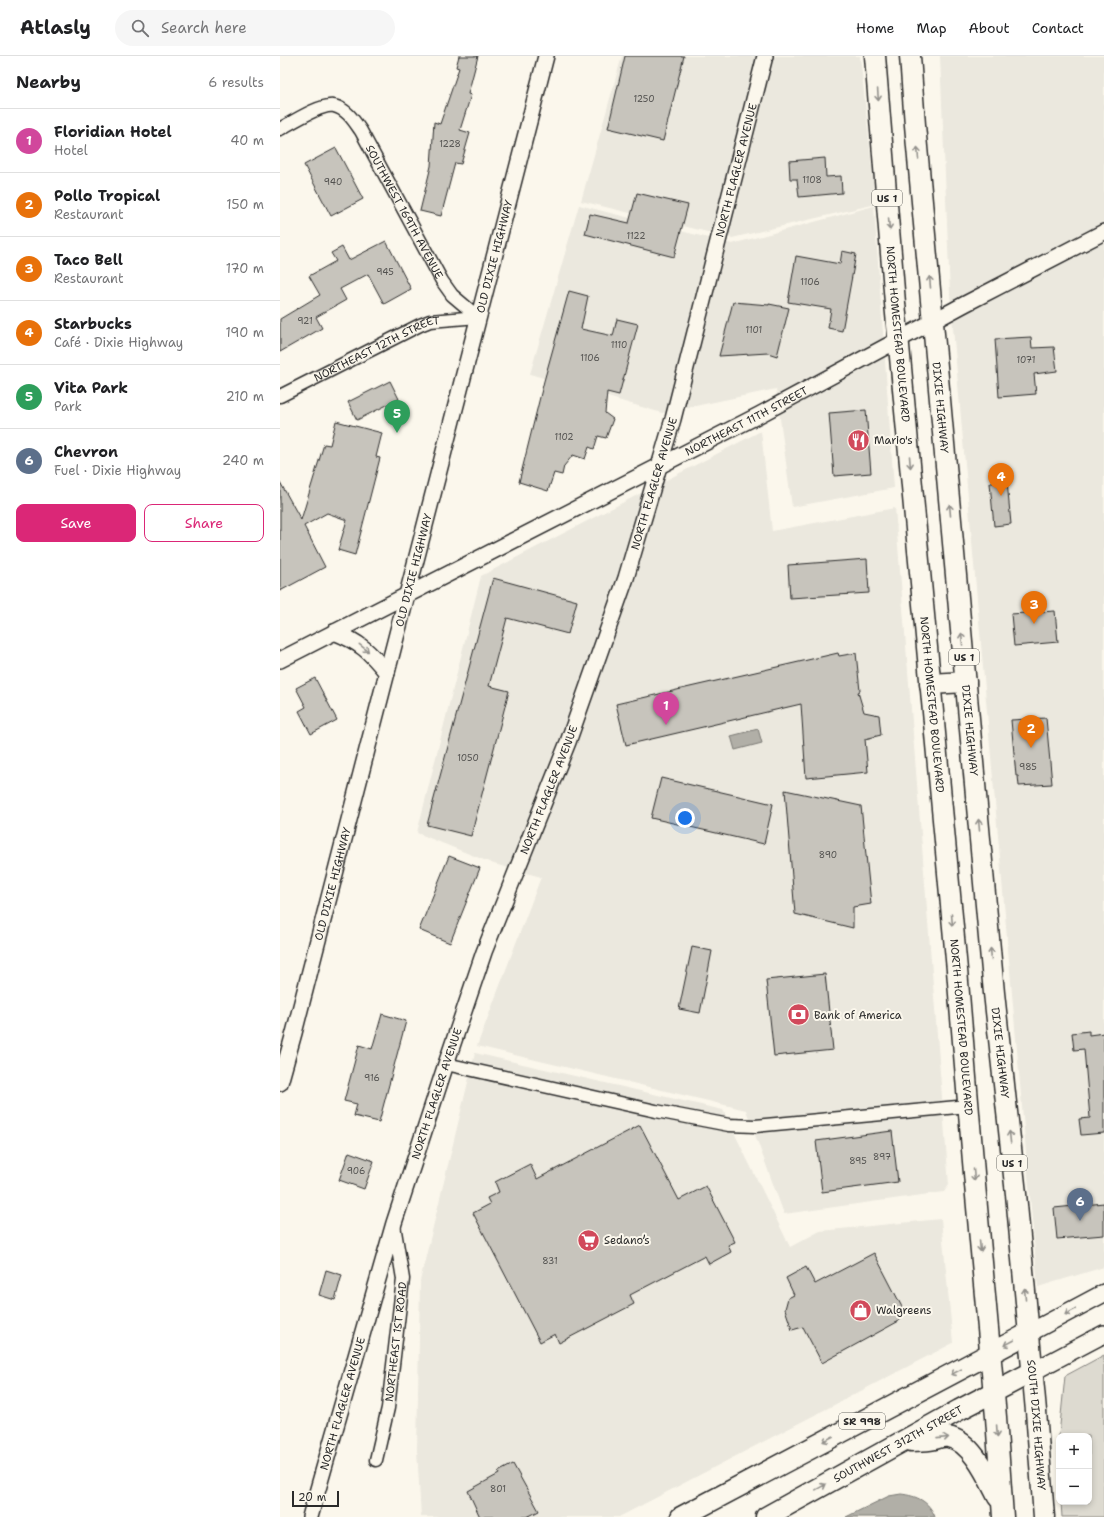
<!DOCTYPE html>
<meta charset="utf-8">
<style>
body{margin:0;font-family:"Shantell Sans",sans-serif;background:#f6f6f6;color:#202124}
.controls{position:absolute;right:12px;bottom:12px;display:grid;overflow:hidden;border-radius:8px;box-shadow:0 2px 6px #0003}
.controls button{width:36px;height:36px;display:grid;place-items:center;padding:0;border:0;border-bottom:1px solid #e0e0e0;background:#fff;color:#202124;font:20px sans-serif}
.scale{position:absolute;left:12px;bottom:10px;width:47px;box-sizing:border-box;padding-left:4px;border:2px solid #2b2b2b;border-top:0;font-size:11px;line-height:14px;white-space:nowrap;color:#2b2b2b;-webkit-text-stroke:3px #fbf7ec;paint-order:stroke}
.you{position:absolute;left:405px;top:762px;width:14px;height:14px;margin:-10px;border:3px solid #fff;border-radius:50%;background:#1a73e8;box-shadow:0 0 0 6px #1a73e833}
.badge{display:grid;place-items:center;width:26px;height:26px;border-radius:50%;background:#db2777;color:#fff;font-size:13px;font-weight:700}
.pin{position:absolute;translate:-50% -33px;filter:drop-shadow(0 1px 2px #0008)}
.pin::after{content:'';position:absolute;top:21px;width:14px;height:12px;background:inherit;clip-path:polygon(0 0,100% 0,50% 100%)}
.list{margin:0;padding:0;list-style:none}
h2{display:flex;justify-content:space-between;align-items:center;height:52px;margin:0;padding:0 16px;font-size:17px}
h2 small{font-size:13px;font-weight:400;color:#757577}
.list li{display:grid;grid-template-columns:26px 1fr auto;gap:12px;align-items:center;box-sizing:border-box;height:64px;padding:0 16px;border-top:1px solid #e0e0e0}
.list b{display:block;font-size:15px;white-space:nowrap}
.list p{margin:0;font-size:13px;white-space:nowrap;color:#757577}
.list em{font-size:13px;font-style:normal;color:#757577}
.actions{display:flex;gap:8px;padding:12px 16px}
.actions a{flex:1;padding:9px 0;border:1px solid #db2777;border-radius:8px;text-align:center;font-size:14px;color:#db2777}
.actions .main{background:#db2777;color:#fff}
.icon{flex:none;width:22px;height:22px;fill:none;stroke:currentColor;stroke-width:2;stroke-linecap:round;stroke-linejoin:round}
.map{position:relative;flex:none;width:824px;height:1461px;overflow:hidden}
header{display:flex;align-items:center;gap:24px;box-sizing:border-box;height:56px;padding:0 20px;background:#fff;border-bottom:1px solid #e0e0e0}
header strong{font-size:19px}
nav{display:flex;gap:22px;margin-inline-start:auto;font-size:14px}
.search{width:280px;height:36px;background:#f6f6f6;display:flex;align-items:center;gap:10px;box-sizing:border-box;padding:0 14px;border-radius:22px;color:#757577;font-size:15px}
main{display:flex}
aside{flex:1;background:#fff}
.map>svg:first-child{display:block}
.built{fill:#ebe8de}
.green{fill:#dddad0;stroke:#84827e}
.water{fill:#b1afa7;stroke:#7b7a75}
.building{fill:#c7c4bc;stroke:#2b2b2b}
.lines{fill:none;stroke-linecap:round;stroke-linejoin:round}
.minor-casing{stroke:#2b2b2b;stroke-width:15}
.tertiary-casing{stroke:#2b2b2b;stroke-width:18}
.secondary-casing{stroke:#2b2b2b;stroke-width:20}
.trunk-casing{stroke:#2b2b2b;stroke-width:23}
.minor{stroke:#fbf7ec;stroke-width:12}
.tertiary{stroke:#fbf7ec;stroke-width:15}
.secondary{stroke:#fbf7ec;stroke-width:17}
.trunk{stroke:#fbf7ec;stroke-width:20}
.oneway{stroke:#93918c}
.labels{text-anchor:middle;stroke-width:4;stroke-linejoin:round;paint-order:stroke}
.number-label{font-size:9px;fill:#52514f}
.shield{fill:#fbf7ec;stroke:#696865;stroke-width:1}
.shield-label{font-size:10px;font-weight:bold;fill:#2b2b2b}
.street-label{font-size:11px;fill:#2b2b2b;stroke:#fbf7ec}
.poi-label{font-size:11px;fill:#2b2b2b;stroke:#fbf7ec;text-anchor:start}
</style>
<header>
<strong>Atlasly</strong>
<div class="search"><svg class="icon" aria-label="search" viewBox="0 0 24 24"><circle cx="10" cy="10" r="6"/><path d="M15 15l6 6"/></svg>Search here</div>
<nav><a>Home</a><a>Map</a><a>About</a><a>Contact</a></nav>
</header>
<main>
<aside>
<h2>Nearby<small>6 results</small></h2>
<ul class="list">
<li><span class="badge" style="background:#d1479c">1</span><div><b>Floridian Hotel</b><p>Hotel</p></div><em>40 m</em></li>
<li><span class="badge" style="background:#e8710a">2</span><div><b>Pollo Tropical</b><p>Restaurant</p></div><em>150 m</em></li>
<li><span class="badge" style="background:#e8710a">3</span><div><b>Taco Bell</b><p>Restaurant</p></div><em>170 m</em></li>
<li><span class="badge" style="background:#e8710a">4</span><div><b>Starbucks</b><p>Café · Dixie Highway</p></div><em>190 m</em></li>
<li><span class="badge" style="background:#2e9e5b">5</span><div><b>Vita Park</b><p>Park</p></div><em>210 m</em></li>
<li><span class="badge" style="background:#5c6f8a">6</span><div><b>Chevron</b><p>Fuel · Dixie Highway</p></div><em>240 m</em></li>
</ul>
<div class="actions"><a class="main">Save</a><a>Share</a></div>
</aside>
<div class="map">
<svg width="824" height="1461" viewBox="0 0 824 1461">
<rect width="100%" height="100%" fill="#fbf7ec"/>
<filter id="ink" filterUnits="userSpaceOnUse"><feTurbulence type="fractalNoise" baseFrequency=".025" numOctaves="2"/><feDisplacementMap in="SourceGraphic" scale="8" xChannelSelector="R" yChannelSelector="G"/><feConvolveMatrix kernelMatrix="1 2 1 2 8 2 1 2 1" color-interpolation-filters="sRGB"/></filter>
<g filter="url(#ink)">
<g class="built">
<polygon points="342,0 580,0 596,148 452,182 301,145"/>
<polygon points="660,0 824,0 824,1211 758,1231 670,238"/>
<polygon points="299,149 452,188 594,150 614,432 512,451 496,333 382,357 250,318"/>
<polygon points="481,375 492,475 615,452 669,1129 664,1136 504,1158 466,1054 197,990 261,821 214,808 137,777 201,520"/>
<polygon points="195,997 443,1054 510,1191 540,1175 661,1163 673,1287 339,1461 141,1461 137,1394 140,1225"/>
</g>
<polygon class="green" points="824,1299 824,1461 782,1461 781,1446 809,1446 809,1380 779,1380 779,1408 778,1389 785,1320"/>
<g class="water">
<polygon points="478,673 482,687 455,694 451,680"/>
<path d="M621 1438C637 1440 649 1445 655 1461H566L609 1440Z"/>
</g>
<g class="building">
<polygon points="179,0 198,0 188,38 191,39 180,74 190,77 181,108 175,107 161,160 140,155 151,110 154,66 160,68 179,12 176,11"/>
<polygon points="345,0 404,0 383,85 328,72"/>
<polygon points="56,92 83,143 51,160 24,109"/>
<polygon points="545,102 546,121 561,120 562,137 519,141 517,123 510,123 509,105"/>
<polygon points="357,137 408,149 394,201 305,178 310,158 349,167"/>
<polygon points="106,185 131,233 104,248 88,218 60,233 66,244 36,261 42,272 0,296 0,263 40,239 29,220 56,205 51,197 62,191 69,204"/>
<polygon points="562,195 576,198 562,275 548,272 551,253 508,246 516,200 560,208"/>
<polygon points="289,235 308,240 301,273 333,280 337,263 358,268 339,339 327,336 325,357 333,363 326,382 318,380 314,393 309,391 305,403 293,399 284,410 282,419 274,417 268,435 239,426 264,325"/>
<polygon points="453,246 489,249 489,248 509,252 497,300 488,297 439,300"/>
<polygon points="751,281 752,292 774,291 777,315 754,318 756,338 719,341 715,283"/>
<polygon points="110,325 119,343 77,364 68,346"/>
<polygon points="586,354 591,417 554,420 549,357"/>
<polygon points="56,365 102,377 96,401 100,402 75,499 58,494 67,464 47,457 24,470 45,511 0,535 0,426 21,464 44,388 50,389"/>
<polygon points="727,426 731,468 714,470 710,427"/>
<polygon points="587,503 589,537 510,542 508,509"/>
<polygon points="213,522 297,545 288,578 227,562 209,630 229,635 191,780 147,769"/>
<polygon points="775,555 778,586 734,590 731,558"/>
<polygon points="558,597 559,600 576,597 580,635 578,636 584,656 599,659 601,679 585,683 588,716 526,722 521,648 346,689 336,648"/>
<polygon points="35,622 57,664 31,678 19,655 26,651 16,632"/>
<polygon points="766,662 772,728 739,730 738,720 736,720 731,664"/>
<polygon points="381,722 493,748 484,788 371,762"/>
<polygon points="505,734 581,750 591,848 573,851 573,872 515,858"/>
<polygon points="169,800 200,812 170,887 139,874"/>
<polygon points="412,891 432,895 420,957 399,953"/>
<polygon points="545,918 553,994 494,1000 486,924"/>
<polygon points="102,958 126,965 99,1066 74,1060 77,1048 64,1045 79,989 92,993"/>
<polygon points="809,975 809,979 824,977 824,1077 801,1079 799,1063 810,1062 804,993 794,994 792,977"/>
<polygon points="360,1069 399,1144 426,1130 455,1186 448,1189 451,1196 429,1208 425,1200 350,1239 354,1248 279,1287 275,1278 260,1286 193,1157 210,1148 207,1142 219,1136 215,1126 250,1108 257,1123"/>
<polygon points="612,1075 618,1126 542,1136 536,1085"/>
<polygon points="69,1096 94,1105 84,1133 59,1124"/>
<polygon points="824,1147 824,1179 777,1183 774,1152"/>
<polygon points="594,1197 623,1253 619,1265 542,1307 523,1271 512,1274 505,1253 508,1242 514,1239 506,1222 526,1211 535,1228"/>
<polygon points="46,1214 62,1219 55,1244 39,1239"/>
<polygon points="233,1408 259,1455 247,1461 200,1461 188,1435 219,1418 218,1416"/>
</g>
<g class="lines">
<defs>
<g id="minor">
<path id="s1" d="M0 73C11 67 42 47 54 50 67 53 74 65 81 75L162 225 172 239 198 261"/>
<path id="s2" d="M0 340 140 269 150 265 198 261"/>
<polyline points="166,1008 376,1055 449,1069 475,1070 688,1050"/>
<path id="s3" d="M96 1404 108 1352 123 1223 114 1169"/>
</g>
<g id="tertiary">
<path d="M54 576C80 586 90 596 107 617"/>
<path id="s4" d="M0 604 479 359 685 248 824 176"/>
<path id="s5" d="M0 1027 14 977 266 0"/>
<path id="s6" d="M30 1461 114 1167 166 1008 204 896 288 686 346 522 393 363 485 0"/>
</g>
<g id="secondary">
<polyline points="749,1277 824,1237"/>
<polyline points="752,1316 824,1278"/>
</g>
<g id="trunk">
<path id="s7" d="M595 0 615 247 677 914 695 1129 716 1361 723 1461"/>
<path id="s8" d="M630 0 635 69 714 937 736 1138 756 1355 764 1461"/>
<polyline points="650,628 686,626"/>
<path d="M631 1385C637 1385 644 1385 650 1384 656 1383 662 1380 668 1381 692 1385 708 1422 718 1441"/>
<polyline points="401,1461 749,1277"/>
<path id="s9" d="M486 1461 679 1354 752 1316"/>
</g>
</defs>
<use href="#minor" class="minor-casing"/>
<use href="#tertiary" class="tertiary-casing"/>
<use href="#secondary" class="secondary-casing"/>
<use href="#trunk" class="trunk-casing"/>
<use href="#minor" class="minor"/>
<use href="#tertiary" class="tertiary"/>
<use href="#secondary" class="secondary"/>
<use href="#trunk" class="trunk"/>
</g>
<defs><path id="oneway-shaft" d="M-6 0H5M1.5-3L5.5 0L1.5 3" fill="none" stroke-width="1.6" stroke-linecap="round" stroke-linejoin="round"/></defs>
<g class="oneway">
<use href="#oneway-shaft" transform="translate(598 39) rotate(86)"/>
<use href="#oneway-shaft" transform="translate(638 97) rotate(-95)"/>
<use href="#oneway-shaft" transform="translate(609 168) rotate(85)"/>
<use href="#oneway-shaft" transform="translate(650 226) rotate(-95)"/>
<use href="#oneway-shaft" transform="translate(630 406) rotate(85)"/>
<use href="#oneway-shaft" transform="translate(670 454) rotate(-95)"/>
<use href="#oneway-shaft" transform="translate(682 583) rotate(-95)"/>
<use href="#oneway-shaft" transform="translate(84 592) rotate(38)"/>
<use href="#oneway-shaft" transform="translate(699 769) rotate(-95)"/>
<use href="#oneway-shaft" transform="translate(672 864) rotate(85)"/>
<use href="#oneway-shaft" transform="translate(711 898) rotate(-95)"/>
<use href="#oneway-shaft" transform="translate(730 1081) rotate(-96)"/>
<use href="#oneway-shaft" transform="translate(694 1119) rotate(85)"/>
<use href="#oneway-shaft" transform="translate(700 1190) rotate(85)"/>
<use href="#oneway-shaft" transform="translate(745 1238) rotate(-95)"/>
<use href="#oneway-shaft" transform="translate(790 1256) rotate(152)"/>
<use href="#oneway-shaft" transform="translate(729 1287) rotate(152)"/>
<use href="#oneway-shaft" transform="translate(676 1316) rotate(152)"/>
<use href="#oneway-shaft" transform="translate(717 1375) rotate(86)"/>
<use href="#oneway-shaft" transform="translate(663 1382) rotate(-6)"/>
<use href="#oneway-shaft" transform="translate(548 1383) rotate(152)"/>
<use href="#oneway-shaft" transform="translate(541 1431) rotate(-29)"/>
</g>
</g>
<defs>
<symbol id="restaurant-disc" viewBox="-11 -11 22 22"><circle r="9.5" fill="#d1495b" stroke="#fbf7ec"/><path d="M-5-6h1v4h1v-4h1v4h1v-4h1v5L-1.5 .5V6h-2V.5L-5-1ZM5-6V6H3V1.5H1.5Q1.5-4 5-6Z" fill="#fff"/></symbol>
<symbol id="bank-disc" viewBox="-11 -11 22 22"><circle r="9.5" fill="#d1495b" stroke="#fbf7ec"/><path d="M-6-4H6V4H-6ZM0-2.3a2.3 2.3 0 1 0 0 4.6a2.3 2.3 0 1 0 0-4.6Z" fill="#fff"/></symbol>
<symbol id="supermarket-disc" viewBox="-11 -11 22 22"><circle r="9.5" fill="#d1495b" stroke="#fbf7ec"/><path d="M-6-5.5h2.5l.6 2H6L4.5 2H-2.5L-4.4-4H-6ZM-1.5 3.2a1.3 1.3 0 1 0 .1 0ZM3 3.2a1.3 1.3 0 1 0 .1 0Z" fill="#fff"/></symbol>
<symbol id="shop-disc" viewBox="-11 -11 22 22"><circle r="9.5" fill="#d1495b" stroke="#fbf7ec"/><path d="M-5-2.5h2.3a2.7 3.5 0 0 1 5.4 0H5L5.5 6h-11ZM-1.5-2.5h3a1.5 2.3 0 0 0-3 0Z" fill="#fff"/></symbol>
</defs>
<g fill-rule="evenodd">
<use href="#restaurant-disc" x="566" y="372" width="25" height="25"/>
<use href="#bank-disc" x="506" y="946" width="25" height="25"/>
<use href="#supermarket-disc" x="296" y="1172" width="25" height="25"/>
<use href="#shop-disc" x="568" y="1242" width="25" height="25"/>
</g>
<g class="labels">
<g class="number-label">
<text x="364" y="46">1250</text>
<text x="170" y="91">1228</text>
<text x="532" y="127">1108</text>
<text x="53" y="129">940</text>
<text x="356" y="183">1122</text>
<text x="105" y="219">945</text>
<text x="530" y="229">1106</text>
<text x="25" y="268">921</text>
<text x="474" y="277">1101</text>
<text x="339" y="292">1110</text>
<text x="310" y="305">1106</text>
<text x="746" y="307">1071</text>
<text x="284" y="384">1102</text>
<text x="188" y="705">1050</text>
<text x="748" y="714">985</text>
<text x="548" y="802">890</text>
<text x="92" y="1025">916</text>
<text x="602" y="1104">897</text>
<text x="578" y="1108">895</text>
<text x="76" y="1118">906</text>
<text x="270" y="1208">831</text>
<text x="218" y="1436">801</text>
</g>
<g class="shield">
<rect x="592" y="134" width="30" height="16" rx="3"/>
<rect x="669" y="593" width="30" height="16" rx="3"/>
<rect x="717" y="1099" width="30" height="16" rx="3"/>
<rect x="559" y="1357" width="46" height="16" rx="3"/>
</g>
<g class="shield-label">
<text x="607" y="146">US 1</text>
<text x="684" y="605">US 1</text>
<text x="732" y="1111">US 1</text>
<text x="582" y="1369">SR 998</text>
</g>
<g class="street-label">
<text dy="4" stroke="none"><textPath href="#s6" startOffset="1414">NORTH FLAGLER AVENUE</textPath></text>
<text dy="4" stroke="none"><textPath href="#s1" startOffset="189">SOUTHWEST 169TH AVENUE</textPath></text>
<text dy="4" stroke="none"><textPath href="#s5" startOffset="854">OLD DIXIE HIGHWAY</textPath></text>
<text dy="4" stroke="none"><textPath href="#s7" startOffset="279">NORTH HOMESTEAD BOULEVARD</textPath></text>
<text dy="4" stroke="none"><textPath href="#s2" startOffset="108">NORTHEAST 12TH STREET</textPath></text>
<text dy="4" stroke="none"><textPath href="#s8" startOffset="353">DIXIE HIGHWAY</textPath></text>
<text dy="4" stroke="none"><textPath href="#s4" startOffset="524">NORTHEAST 11TH STREET</textPath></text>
<text dy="4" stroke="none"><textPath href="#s6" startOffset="1090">NORTH FLAGLER AVENUE</textPath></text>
<text dy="4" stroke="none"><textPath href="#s5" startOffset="530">OLD DIXIE HIGHWAY</textPath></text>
<text dy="4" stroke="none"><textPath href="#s7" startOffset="651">NORTH HOMESTEAD BOULEVARD</textPath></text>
<text dy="4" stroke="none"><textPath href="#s8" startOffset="677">DIXIE HIGHWAY</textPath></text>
<text dy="4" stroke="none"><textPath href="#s6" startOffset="766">NORTH FLAGLER AVENUE</textPath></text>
<text dy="4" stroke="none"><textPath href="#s5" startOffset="206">OLD DIXIE HIGHWAY</textPath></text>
<text dy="4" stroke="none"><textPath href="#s7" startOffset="975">NORTH HOMESTEAD BOULEVARD</textPath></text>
<text dy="4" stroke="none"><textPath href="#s8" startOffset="1001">DIXIE HIGHWAY</textPath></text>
<text dy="4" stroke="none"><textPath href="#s6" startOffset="442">NORTH FLAGLER AVENUE</textPath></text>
<text dy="4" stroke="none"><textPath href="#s3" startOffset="120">NORTHEAST 1ST ROAD</textPath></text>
<text dy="4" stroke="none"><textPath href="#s6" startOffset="118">NORTH FLAGLER AVENUE</textPath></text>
<text dy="4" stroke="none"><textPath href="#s8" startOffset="1375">SOUTH DIXIE HIGHWAY</textPath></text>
<text dy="4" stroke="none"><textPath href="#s9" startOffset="151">SOUTHWEST 312TH STREET</textPath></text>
</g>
<g class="poi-label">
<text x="594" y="388">Mario's</text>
<text x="534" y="963">Bank of America</text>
<text x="324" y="1188">Sedano’s</text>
<text x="596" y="1258">Walgreens</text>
</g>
</g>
</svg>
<div class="controls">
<button>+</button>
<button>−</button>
</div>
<div class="scale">20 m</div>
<div class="you"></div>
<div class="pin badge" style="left:386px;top:669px;background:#d1479c">1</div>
<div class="pin badge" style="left:751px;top:692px;background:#e8710a">2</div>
<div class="pin badge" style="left:754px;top:568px;background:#e8710a">3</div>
<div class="pin badge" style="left:721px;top:440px;background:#e8710a">4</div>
<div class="pin badge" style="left:117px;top:377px;background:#2e9e5b">5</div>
<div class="pin badge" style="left:800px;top:1165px;background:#5c6f8a">6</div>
</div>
</main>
